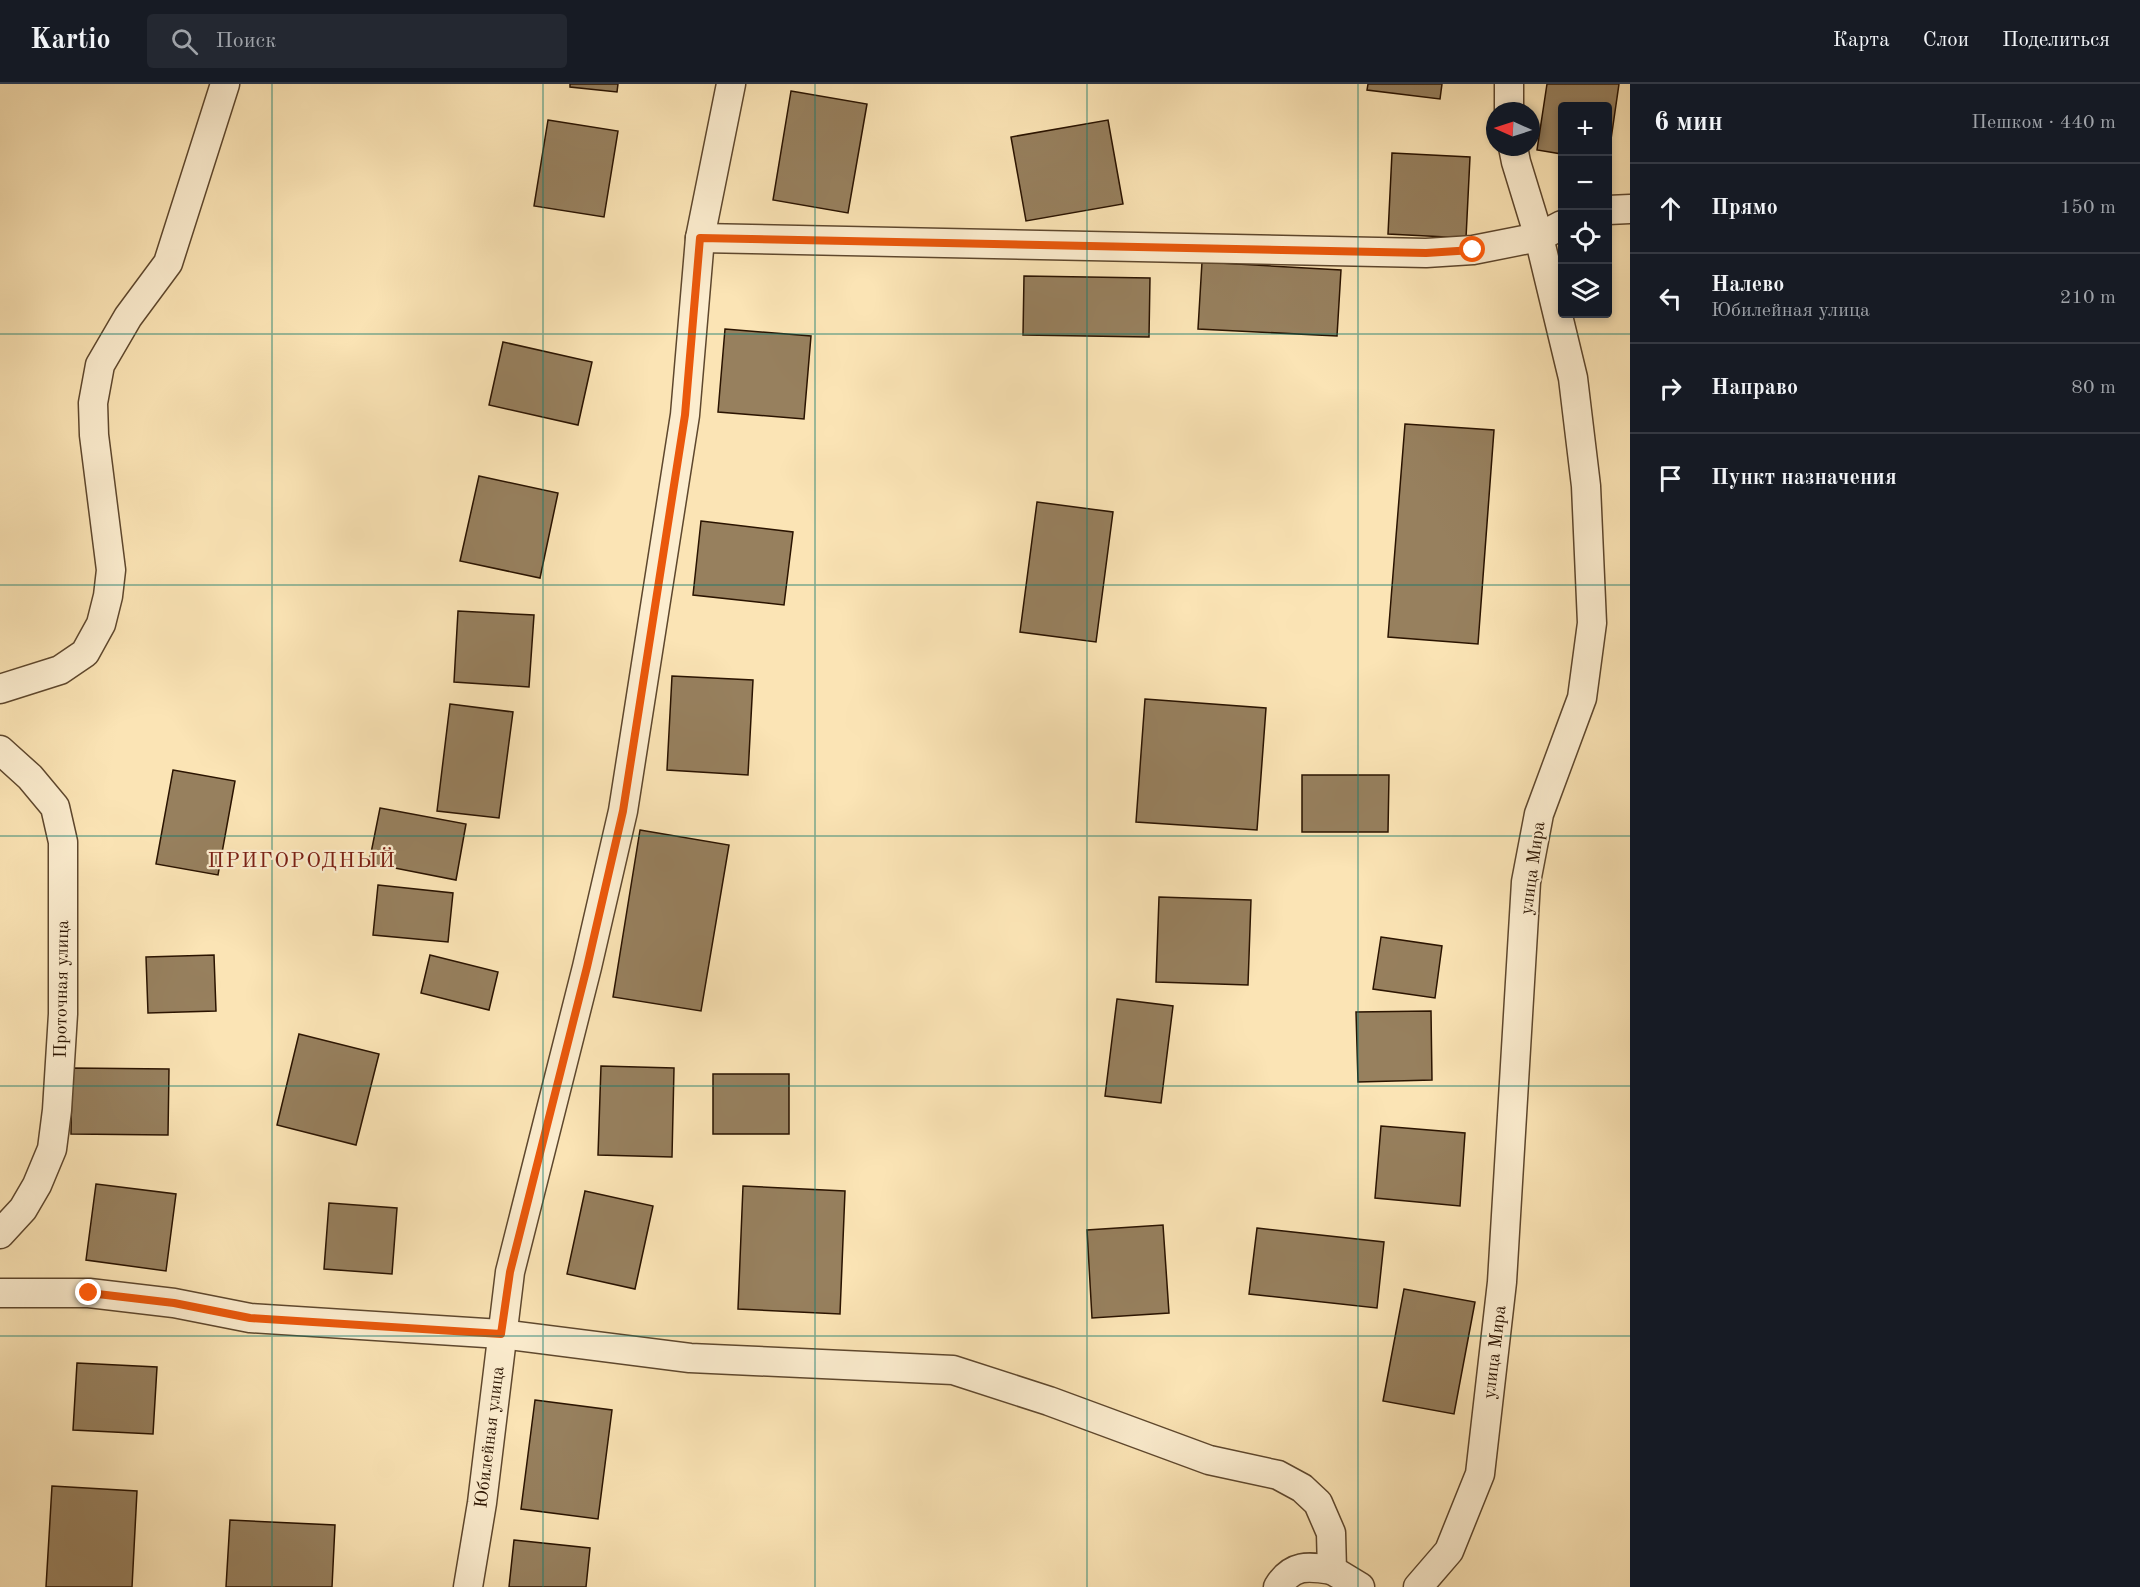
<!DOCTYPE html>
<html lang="ru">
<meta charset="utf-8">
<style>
body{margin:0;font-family:"Old Standard TT",serif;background:#242831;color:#f1f3f6}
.controls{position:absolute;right:18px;top:18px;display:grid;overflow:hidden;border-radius:6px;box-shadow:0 3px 9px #0003}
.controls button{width:54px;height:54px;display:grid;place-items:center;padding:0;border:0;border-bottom:2px solid #363941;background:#171b24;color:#f1f3f6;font:30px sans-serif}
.compass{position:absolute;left:1486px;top:18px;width:54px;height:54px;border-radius:50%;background:#171b24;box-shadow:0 3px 9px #0003;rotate:273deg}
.stop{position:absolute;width:18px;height:18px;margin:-14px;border:4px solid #ea580c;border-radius:50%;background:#fff}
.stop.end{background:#ea580c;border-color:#fff;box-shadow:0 2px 6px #0008}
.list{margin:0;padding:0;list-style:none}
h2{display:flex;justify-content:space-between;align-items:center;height:78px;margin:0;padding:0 24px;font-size:26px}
h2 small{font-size:20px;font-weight:400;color:#9ea1a6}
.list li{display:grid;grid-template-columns:39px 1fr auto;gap:18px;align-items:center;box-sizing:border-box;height:90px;padding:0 24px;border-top:2px solid #363941}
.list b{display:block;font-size:22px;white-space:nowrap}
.list p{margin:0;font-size:20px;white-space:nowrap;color:#9ea1a6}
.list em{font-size:20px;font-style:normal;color:#9ea1a6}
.icon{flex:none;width:33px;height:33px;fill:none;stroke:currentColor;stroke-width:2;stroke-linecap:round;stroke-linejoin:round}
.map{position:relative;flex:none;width:1630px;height:1503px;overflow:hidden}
header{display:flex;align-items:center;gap:36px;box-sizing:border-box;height:84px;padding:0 30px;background:#171b24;border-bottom:2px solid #363941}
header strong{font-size:28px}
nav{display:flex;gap:33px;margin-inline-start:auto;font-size:21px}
.search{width:420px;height:54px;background:#242831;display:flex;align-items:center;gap:15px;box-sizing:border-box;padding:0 21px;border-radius:6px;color:#9ea1a6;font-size:22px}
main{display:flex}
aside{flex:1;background:#171b24}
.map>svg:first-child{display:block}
.building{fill:#97805e;stroke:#2a1300;stroke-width:1.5}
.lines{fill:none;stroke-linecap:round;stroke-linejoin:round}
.minor-casing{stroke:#5e472d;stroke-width:31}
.minor{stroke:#fcedcf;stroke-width:28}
.route{stroke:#ea580c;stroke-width:8}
.grid{fill:none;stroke:#0f766e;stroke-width:1.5;stroke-opacity:0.55}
.labels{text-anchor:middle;stroke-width:4.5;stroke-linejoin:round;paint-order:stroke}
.street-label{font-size:18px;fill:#2a1300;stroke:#fcedcf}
.quarter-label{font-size:21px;letter-spacing:1.5px;fill:#7a1f14;stroke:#fcedcf}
</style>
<header>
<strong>Kartio</strong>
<div class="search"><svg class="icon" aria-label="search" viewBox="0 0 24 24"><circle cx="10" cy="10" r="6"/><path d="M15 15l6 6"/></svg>Поиск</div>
<nav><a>Карта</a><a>Слои</a><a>Поделиться</a></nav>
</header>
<main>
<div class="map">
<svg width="1630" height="1503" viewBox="0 0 1630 1503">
<rect width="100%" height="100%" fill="#fbe4b5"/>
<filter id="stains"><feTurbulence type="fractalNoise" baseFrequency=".00333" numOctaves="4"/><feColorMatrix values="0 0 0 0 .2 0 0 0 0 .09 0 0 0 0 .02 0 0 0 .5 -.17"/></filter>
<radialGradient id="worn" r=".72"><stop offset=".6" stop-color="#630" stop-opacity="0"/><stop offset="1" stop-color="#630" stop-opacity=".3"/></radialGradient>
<g class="building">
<polygon points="570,0 618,0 617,8 570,3"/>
<polygon points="1368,0 1442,0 1440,15 1367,6"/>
<polygon points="1547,0 1619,0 1608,76 1608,22 1562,22 1562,70 1537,66"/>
<polygon points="791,7 867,20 848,129 773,116"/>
<polygon points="548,36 618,47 604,133 534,122"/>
<polygon points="1108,36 1123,120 1026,137 1011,53"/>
<polygon points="1392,69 1470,73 1466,154 1388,150"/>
<polygon points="1202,178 1341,186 1337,252 1198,245"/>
<polygon points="1024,192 1150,194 1149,253 1023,251"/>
<polygon points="725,245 811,252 804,335 718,328"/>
<polygon points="503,258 592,278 578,341 489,321"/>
<polygon points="1405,340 1494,346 1478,560 1388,553"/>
<polygon points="479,392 558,409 540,494 460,477"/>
<polygon points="1037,418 1113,428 1096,558 1020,548"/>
<polygon points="701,437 793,448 784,521 693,511"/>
<polygon points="458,527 534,531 529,603 454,598"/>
<polygon points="672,592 753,596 748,691 667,686"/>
<polygon points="1145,615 1266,624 1257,746 1136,738"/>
<polygon points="450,620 513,628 499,734 437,727"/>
<polygon points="173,686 235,697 218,791 156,780"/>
<polygon points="1302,691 1389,691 1388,748 1302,748"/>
<polygon points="380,724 466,740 456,796 369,779"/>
<polygon points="640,746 729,761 701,927 613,913"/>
<polygon points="378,801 453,809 448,858 373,851"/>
<polygon points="1159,813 1251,816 1248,901 1156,898"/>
<polygon points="1381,853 1442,862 1435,914 1373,905"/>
<polygon points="214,871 216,927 148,929 146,873"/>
<polygon points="430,871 498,888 489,926 421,909"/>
<polygon points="1117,915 1173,922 1161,1019 1105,1012"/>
<polygon points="1431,927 1432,996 1358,998 1356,928"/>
<polygon points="299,950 379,970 356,1061 277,1041"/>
<polygon points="601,982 674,984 672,1073 598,1071"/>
<polygon points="72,984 169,985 168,1051 71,1050"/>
<rect x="713" y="990" width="76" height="60"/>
<polygon points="1381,1042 1465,1049 1460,1122 1375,1114"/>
<polygon points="96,1100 176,1110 166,1187 86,1176"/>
<polygon points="743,1102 845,1107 840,1230 738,1225"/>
<polygon points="585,1107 653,1122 635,1205 567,1190"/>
<polygon points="329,1119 397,1124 392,1190 324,1185"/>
<polygon points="1163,1141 1169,1229 1092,1234 1087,1146"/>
<polygon points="1257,1144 1384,1158 1377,1224 1249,1210"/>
<polygon points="1404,1205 1475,1218 1454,1330 1383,1317"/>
<polygon points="77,1279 157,1283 153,1350 73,1346"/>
<polygon points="535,1316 612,1326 598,1435 521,1425"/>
<polygon points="52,1402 137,1407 132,1503 46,1503"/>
<polygon points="230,1436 335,1441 332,1503 226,1503"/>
<polygon points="514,1456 590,1464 586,1503 509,1503"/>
</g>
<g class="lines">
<defs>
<g id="minor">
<polyline points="1509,27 1509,0"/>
<polyline points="1608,126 1630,125"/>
<polyline points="700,154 1426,169 1473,166 1539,153 1562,141"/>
<polyline points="0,605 60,586 85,569 101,540 108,512 111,486 94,351 93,319 100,281 128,233 168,179 225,0"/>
<polyline points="0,666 30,693 55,723 63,758 63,930 57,1026 52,1065 37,1101 23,1125 0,1150"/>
<polyline points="0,1209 89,1209 174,1219 250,1234 501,1250 690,1274 953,1286 1049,1317 1209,1376 1278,1391 1302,1404 1318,1419 1331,1449 1332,1486 1360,1503"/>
<polyline points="468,1503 482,1419 510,1188 587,883 623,727 685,331 700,154 731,0"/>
<path d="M1278 1503C1292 1480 1308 1482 1332 1486"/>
<polyline points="1418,1503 1449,1467 1480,1390 1502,1198 1526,798 1539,730 1582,614 1592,539 1586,402 1573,294 1539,153 1516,78 1513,63"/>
</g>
</defs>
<use href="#minor" class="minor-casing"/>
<use href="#minor" class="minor"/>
</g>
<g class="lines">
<polyline class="route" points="89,1209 174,1219 250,1234 501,1250 510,1188 587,883 623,727 685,331 700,154 1426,169 1473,166"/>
</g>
<path class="grid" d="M272 0V1503M543 0V1503M815 0V1503M1087 0V1503M1358 0V1503M0 250H1630M0 501H1630M0 752H1630M0 1002H1630M0 1252H1630"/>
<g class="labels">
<g class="street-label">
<text transform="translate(1532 784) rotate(-82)" y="6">улица Мира</text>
<text transform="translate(61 905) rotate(-89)" y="6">Проточная улица</text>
<text transform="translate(1494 1268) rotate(-83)" y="6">улица Мира</text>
<text transform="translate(489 1353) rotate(-83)" y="6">Юбилейная улица</text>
</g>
<g class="quarter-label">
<text x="302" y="783">ПРИГОРОДНЫЙ</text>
</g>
</g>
<rect width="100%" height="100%" filter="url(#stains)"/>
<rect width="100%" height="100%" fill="url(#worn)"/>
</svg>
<div class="controls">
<button>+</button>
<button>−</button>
<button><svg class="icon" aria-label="locate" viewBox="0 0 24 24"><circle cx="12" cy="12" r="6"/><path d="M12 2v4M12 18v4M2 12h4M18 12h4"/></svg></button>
<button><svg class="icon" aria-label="layers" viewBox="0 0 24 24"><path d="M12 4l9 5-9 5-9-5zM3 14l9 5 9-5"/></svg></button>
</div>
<svg class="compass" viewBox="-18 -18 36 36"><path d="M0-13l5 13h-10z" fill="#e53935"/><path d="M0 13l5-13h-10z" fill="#9ea1a6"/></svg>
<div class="stop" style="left:1473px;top:166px"></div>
<div class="stop end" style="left:89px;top:1209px"></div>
</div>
<aside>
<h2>6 мин<small>Пешком · 440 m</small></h2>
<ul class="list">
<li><svg class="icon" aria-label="ahead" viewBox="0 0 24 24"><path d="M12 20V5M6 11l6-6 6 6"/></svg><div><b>Прямо</b></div><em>150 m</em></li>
<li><svg class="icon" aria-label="left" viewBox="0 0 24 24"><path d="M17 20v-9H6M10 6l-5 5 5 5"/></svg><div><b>Налево</b><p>Юбилейная улица</p></div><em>210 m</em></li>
<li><svg class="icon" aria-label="right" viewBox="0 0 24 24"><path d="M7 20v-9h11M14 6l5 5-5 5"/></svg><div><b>Направо</b></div><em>80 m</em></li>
<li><svg class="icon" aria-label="arrive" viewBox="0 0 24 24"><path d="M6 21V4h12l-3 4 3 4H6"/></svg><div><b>Пункт назначения</b></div></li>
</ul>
</aside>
</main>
